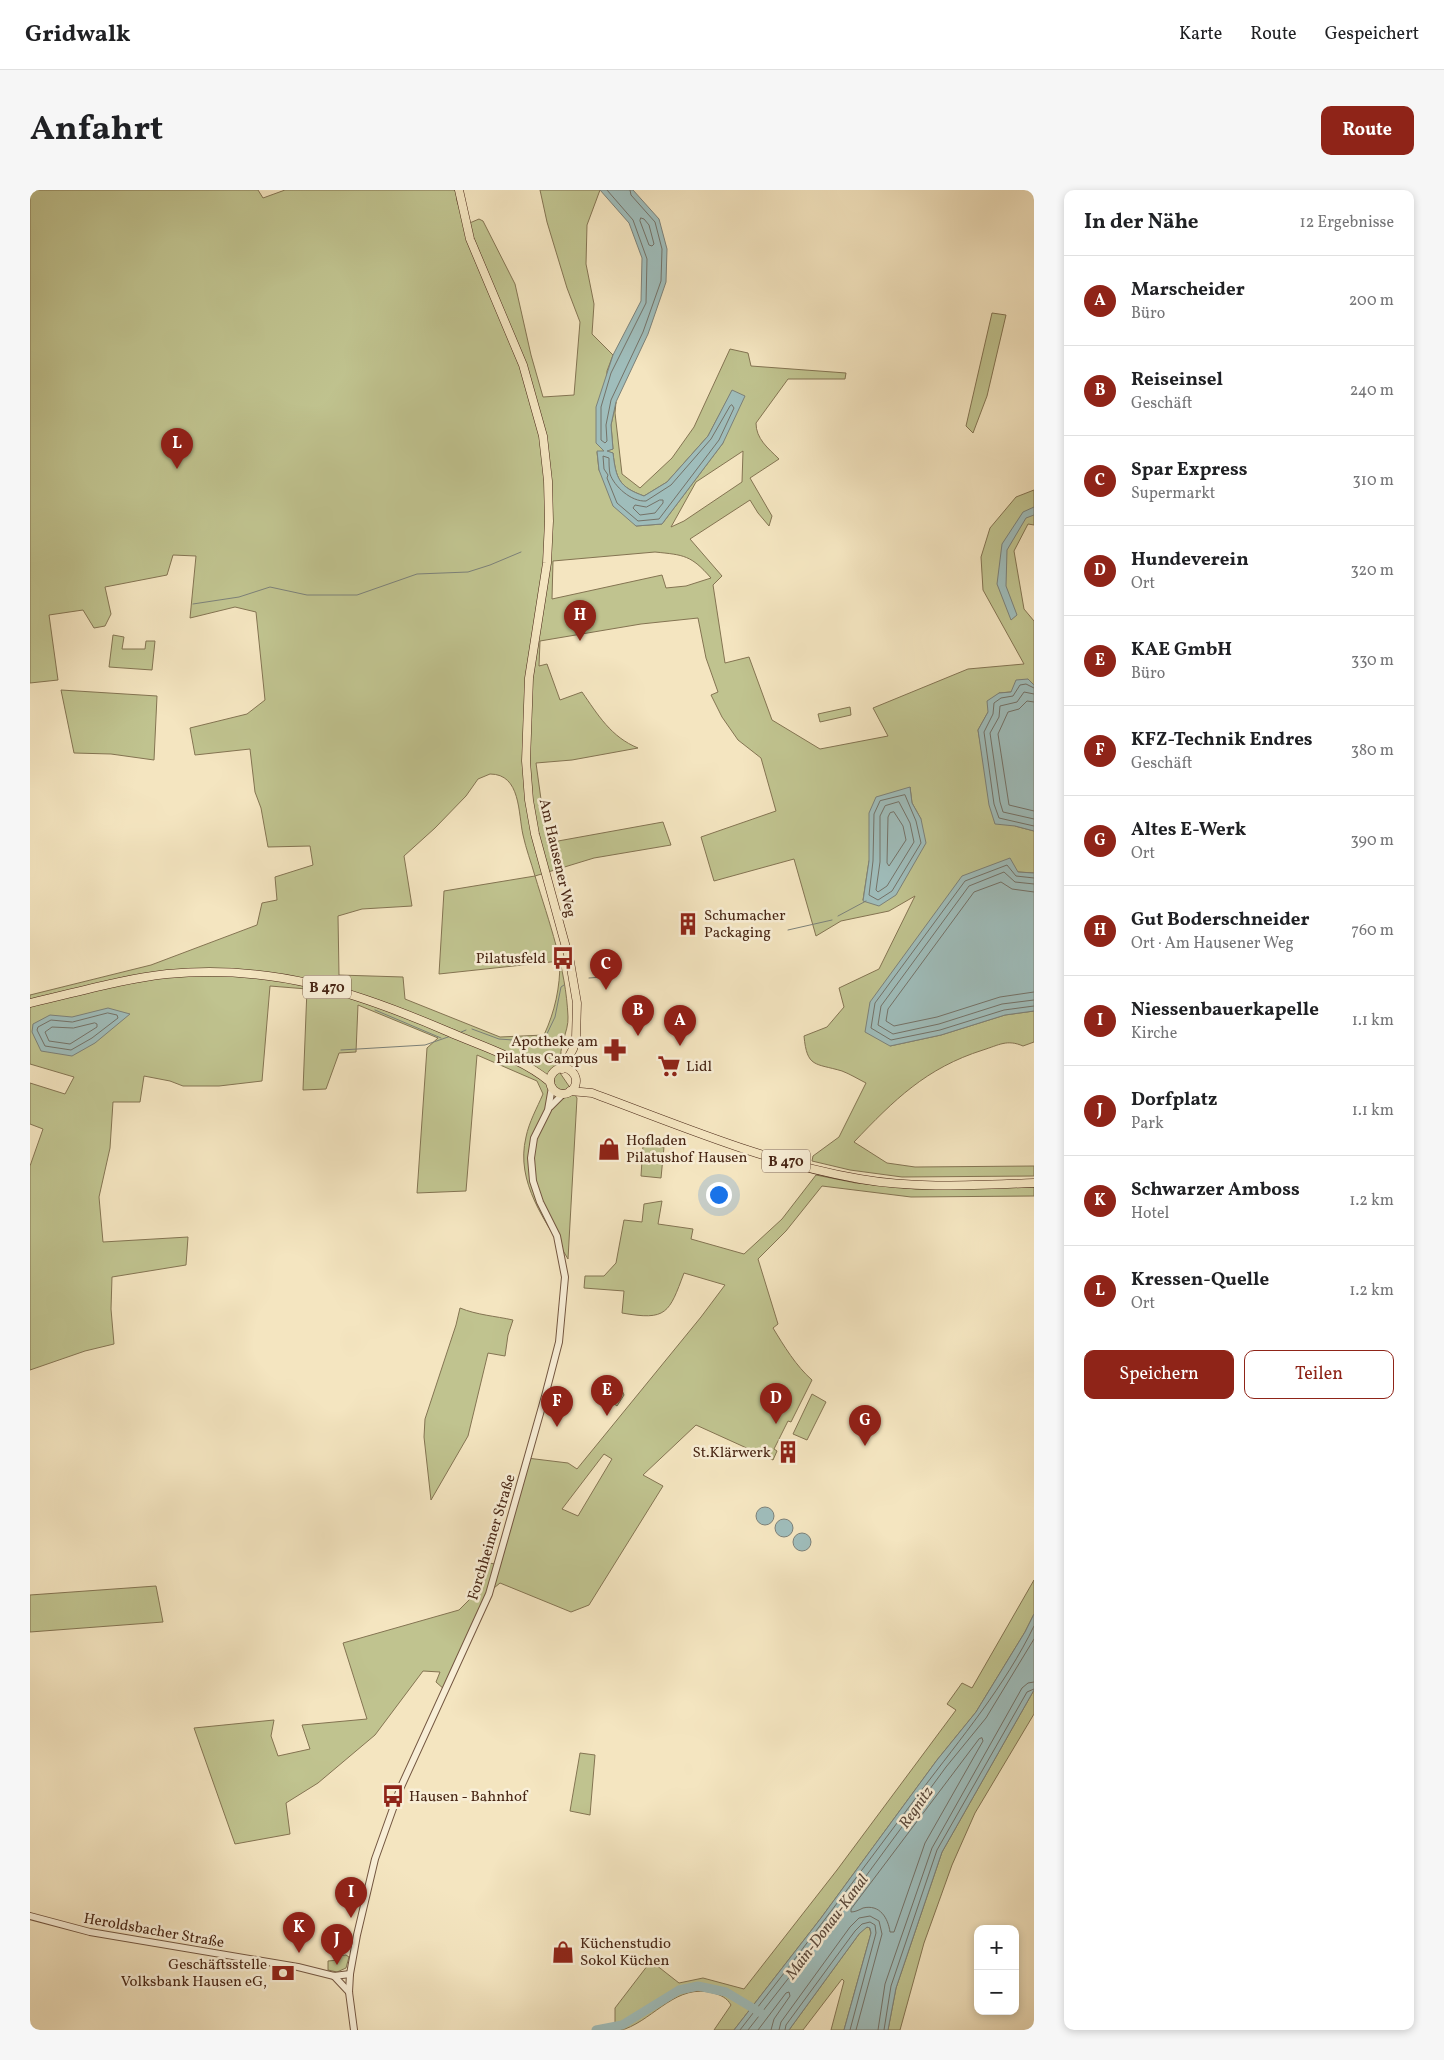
<!DOCTYPE html>
<html lang="de">
<meta charset="utf-8">
<style>
body{margin:0;font-family:Vollkorn,serif;background:#f6f6f6;color:#202124}
.controls{position:absolute;right:15px;bottom:15px;display:grid;overflow:hidden;border-radius:10px;box-shadow:0 2px 8px #0003}
.controls button{width:45px;height:45px;display:grid;place-items:center;padding:0;border:0;border-bottom:1px solid #e0e0e0;background:#fff;color:#202124;font:25px sans-serif}
.you{position:absolute;left:688px;top:1004px;width:18px;height:18px;margin:-12px;border:4px solid #fff;border-radius:50%;background:#1a73e8;box-shadow:0 0 0 8px #1a73e833}
.badge{display:grid;place-items:center;width:32px;height:32px;border-radius:50%;background:#8f2418;color:#fff;font-size:16px;font-weight:700}
.pin{position:absolute;translate:-50% -41px;filter:drop-shadow(0 1px 2px #0008)}
.pin::after{content:'';position:absolute;top:26px;width:18px;height:15px;background:inherit;clip-path:polygon(0 0,100% 0,50% 100%)}
.list{margin:0;padding:0;list-style:none}
h2{display:flex;justify-content:space-between;align-items:center;height:65px;margin:0;padding:0 20px;font-size:21px}
h2 small{font-size:16px;font-weight:400;color:#757577}
.list li{display:grid;grid-template-columns:32px 1fr auto;gap:15px;align-items:center;box-sizing:border-box;height:90px;padding:0 20px;border-top:1px solid #e0e0e0}
.list b{display:block;font-size:19px;white-space:nowrap}
.list p{margin:0;font-size:16px;white-space:nowrap;color:#757577}
.list em{font-size:16px;font-style:normal;color:#757577}
.actions{display:flex;gap:10px;padding:15px 20px}
.actions a{flex:1;padding:11px 0;border:1px solid #8f2418;border-radius:10px;text-align:center;font-size:18px;color:#8f2418}
.actions .main{background:#8f2418;color:#fff}
.map{position:relative;flex:none;width:1004px;height:1840px;overflow:hidden;border-radius:10px}
header{display:flex;align-items:center;gap:30px;box-sizing:border-box;height:70px;padding:0 25px;background:#fff;border-bottom:1px solid #e0e0e0}
header strong{font-size:24px}
nav{display:flex;gap:28px;margin-inline-start:auto;font-size:18px}
.intro{display:flex;align-items:center;justify-content:space-between;box-sizing:border-box;height:120px;padding:0 30px}
h1{margin:0;font-size:35px}
.button{padding:12px 22px;border-radius:10px;background:#8f2418;color:#fff;font-size:18px;font-weight:700}
main{display:flex;gap:30px;padding:0 30px}
aside{flex:1;background:#fff;border-radius:10px;box-shadow:0 2px 8px #0003}
.map>svg:first-child{display:block}
.green{fill:#c0c38f;stroke:#847452;fill-rule:evenodd}
.water{fill:#9fbdbb;stroke:#7c8179}
.lines{fill:none;stroke-linecap:round;stroke-linejoin:round}
.shore{stroke:#747268;stroke-width:1}
.stream{stroke:#7c8179;stroke-width:1}
.river{stroke:#9fbdbb;stroke-width:9}
.minor-casing{stroke:#735640;stroke-width:8}
.major-casing{stroke:#482615;stroke-width:9}
.minor{stroke:#f8eed6;stroke-width:6}
.major{stroke:#f4e5c0;stroke-width:8}
.labels{text-anchor:middle;stroke-width:5;stroke-linejoin:round;paint-order:stroke}
.shield{fill:#f8eed6;stroke:#7d624f;stroke-width:1}
.shield-label{font-size:14px;font-weight:bold;fill:#482615}
.street-label{font-size:15px;fill:#482615;stroke:#f8eed6}
.poi-label{font-size:15px;fill:#482615;stroke:#f8eed6;text-anchor:start}
.water-label{font-size:16px;font-style:italic;fill:#5e4c3e;stroke:#f8eed6}
</style>
<header>
<strong>Gridwalk</strong>
<nav><a>Karte</a><a>Route</a><a>Gespeichert</a></nav>
</header>
<div class="intro"><h1>Anfahrt</h1><a class="button">Route</a></div>
<main>
<div class="map">
<svg width="1004" height="1840" viewBox="0 0 1004 1840">
<rect width="100%" height="100%" fill="#f4e5c0"/>
<filter id="stains"><feTurbulence type="fractalNoise" baseFrequency=".004" numOctaves="4"/><feColorMatrix values="0 0 0 0 .2 0 0 0 0 .09 0 0 0 0 .02 0 0 0 .5 -.17"/></filter>
<radialGradient id="worn" r=".72"><stop offset=".6" stop-color="#630" stop-opacity="0"/><stop offset="1" stop-color="#630" stop-opacity=".3"/></radialGradient>
<g class="green">
<path d="M0 0H228L233 8 255 0H426L427 11 435 35 449 29 453 31 485 94 501 165 513 207 544 205 550 132 537 98 517 32 510 0H570L557 35 556 74 564 114 562 144 583 165 577 181 575 261 567 262 569 280 606 336 632 334 693 253 702 201 678 246 637 292 614 306C589 297 586 289 583 263L575 261 583 259 581 235 586 212 585 223 592 284 610 298 642 268 664 237 700 159 718 163 721 176 816 183 815 189H758L726 233C726 249 738 258 749 269L720 288 742 326 739 336 728 323 720 310 660 349 692 386 683 395 695 473 719 467 742 530 790 559 858 546 843 518 938 479 994 474 953 400 951 367 960 338 986 307 1004 300V335L998 334 984 361 994 419 1004 431V495L998 489 981 502 969 503 948 540 954 575 985 636 1004 641V683L988 682 860 856 911 845 975 825 1004 821V852L993 856C977 849 969 855 953 860 896 878 864 910 824 952L857 973 885 977 1004 976V986L872 987 820 980 782 971 783 966 809 947 836 893C828 889 820 884 812 881 785 873 777 878 774 846L797 837 814 817 809 798 849 779 885 706 859 721 811 731 786 746 764 669 684 691 671 647 746 621 731 568 708 550 692 527 681 505 688 502 676 468 668 428 611 434 510 451 509 476 517 474 530 510 552 502C568 525 581 547 608 558L542 570 506 573 517 653 633 632 641 655 564 668 505 686C519 732 536 778 538 827 539 841 527 859 532 872L526 877 547 908 538 1069C516 1031 485 993 496 947 499 932 507 918 513 904L507 891 447 865 436 1001 387 1003 397 858 408 848 328 815 326 862 309 863 296 899 273 900 277 799 240 796 232 891 189 896H153L140 891 114 886 110 912H83L80 958 69 1007 73 1052 158 1047 156 1075 82 1087 81 1119 84 1154 55 1161 0 1180V976L13 939 0 934V893L35 904 44 887 0 874V805L121 775 227 735 232 713 247 710 245 687 283 675 280 656 238 657 231 618 225 602 220 559 165 565 160 538 217 524 235 510 226 422 205 417 160 428 166 366 143 365 137 385 75 397 81 424 75 436 64 438 53 420 19 425 28 490 0 493ZM713 261 712 292 654 331 641 337 666 292ZM625 362C654 365 661 365 681 388L656 396 636 398 632 385 522 409 523 371ZM460 584C491 584 488 623 493 645 496 659 501 672 505 686L414 701 409 784 530 771C530 798 525 821 514 845L470 847 375 809 373 787 309 785 308 726 332 719 382 716 374 666 405 638 436 606 448 589ZM880 597 882 613 891 629 833 710 839 671Z"/>
<polygon points="962,123 976,125 957,206 943,243 936,236"/>
<polygon points="83,445 94,447 92,459 115,459 116,451 125,451 122,480 79,477"/>
<polygon points="31,500 127,506 124,570 81,564 44,563"/>
<polygon points="820,517 821,525 790,532 788,524"/>
<polygon points="613,955 634,957 631,988 611,986"/>
<path d="M786 985 826 993 886 999 1004 997V1006L881 1007 792 996 756 1041 728 1069 748 1134 743 1138C754 1156 766 1176 782 1190L761 1232 758 1231 744 1259 747 1261 743 1270 666 1235 613 1285 633 1296 559 1415 541 1422 470 1393 458 1403 415 1500 406 1492 410 1482 393 1481 345 1545 288 1593 256 1613 260 1644 205 1654 164 1538 244 1530 241 1546 248 1566 280 1559 272 1535 337 1529 313 1453 429 1420 448 1401 459 1373 465 1374 497 1268 538 1273 547 1279 671 1127 695 1095 654 1083C639 1123 637 1131 592 1123L594 1101 554 1098 555 1086H574L586 1073 594 1030 612 1032 614 1014 632 1011 628 1034 663 1039 661 1049 714 1064 752 1029ZM574 1264 582 1269 548 1326 532 1319Z"/>
<path d="M430 1118C447 1125 465 1126 483 1130L478 1145 475 1166 458 1163 438 1246 401 1310 394 1247 395 1229 426 1135Z"/>
<polygon points="573,1189 580,1195 583,1202 591,1198 594,1205 587,1216 567,1201"/>
<polygon points="782,1204 796,1212 777,1250 763,1244"/>
<path d="M1004 1390V1424L995 1442 946 1522 907 1570 791 1728 704 1840H684L701 1815C697 1808 691 1805 683 1803 647 1793 625 1828 595 1839 589 1840 582 1840 575 1840L585 1836V1818L621 1771 649 1793 673 1788 714 1799 807 1680 926 1520 917 1514 932 1493 942 1498Z"/>
<polygon points="126,1396 133,1432 0,1442 0,1405"/>
<polygon points="1004,1500 1004,1524 945,1623 922,1675 894,1753 870,1840 858,1840 866,1798 912,1662"/>
<polygon points="550,1563 565,1565 560,1625 540,1621"/>
<polygon points="839,1737 841,1743 814,1840 801,1840 814,1791 812,1789 773,1840 759,1840 829,1744 835,1738"/>
<polygon points="316,1765 319,1767 316,1778 307,1782 298,1780 298,1771 308,1770 308,1766"/>
</g>
<g class="water">
<path d="M570 0H603L629 29 637 59 636 92 618 144 586 212 581 235 583 259 577 261 583 263C586 289 589 297 614 306L637 292 678 246 702 200 715 206 693 253 632 334 606 336 583 316 569 280 567 261H574L566 253V217L583 165 611 111 612 68 599 33Z"/>
<polygon points="1004,317 1004,325 996,328 977,360 976,396 987,425 981,430 967,394 972,354 993,322"/>
<polygon points="998,489 1004,495 1004,641 985,636 965,634 959,615 948,540 958,522 957,511 969,503 981,502 986,490"/>
<polygon points="880,597 882,613 891,629 896,653 866,705 849,716 833,711 839,671 839,623 846,607"/>
<polygon points="980,668 988,682 1004,683 1004,821 975,825 911,845 860,856 835,842 840,812 932,686"/>
<polygon points="78,818 100,824 65,853 42,866 11,861 2,842 3,834 20,825 42,827"/>
<circle cx="735" cy="1326" r="9"/>
<circle cx="754" cy="1338" r="9"/>
<circle cx="772" cy="1352" r="9"/>
<polygon points="1004,1424 1004,1500 912,1662 866,1798 858,1840 814,1840 841,1743 840,1738 837,1737 829,1744 759,1840 704,1840 791,1728 907,1570 946,1522 995,1442"/>
</g>
<g class="lines">
<g class="shore">
<polyline points="577,0 603,30 617,69 616,113 581,183 571,217 571,250 575,253 577,251 576,235 581,210 613,142 631,91 632,59 625,32 601,5 600,0"/>
<polygon points="611,28 614,29 619,35 624,54 622,56 619,55 610,31"/>
<path d="M702 215 704 218 689 250 629 329 608 331 587 313 577 288 578 285 574 279 573 266 579 268C579 273 579 279 580 284 584 296 601 312 616 311L641 295 681 249 700 216Z"/>
<polygon points="630,310 633,310 633,313 625,323 610,325 603,318 605,315 616,317"/>
<polyline points="1004,498 996,494 990,495 983,506 971,508 964,513 963,524 954,542 964,614 969,628 1004,636"/>
<polyline points="1004,504 994,502 987,512 970,516 969,527 960,543 970,612 973,622 1004,629"/>
<polyline points="1004,512 997,511 989,519 978,522 968,544 979,615 1004,621"/>
<polygon points="875,605 886,631 891,653 862,701 848,710 839,705 843,671 844,624 850,611"/>
<polygon points="869,612 880,633 884,652 857,696 848,702 846,700 850,672 850,626 855,616"/>
<polygon points="864,622 873,636 876,650 859,676 857,673 858,627 860,623"/>
<polyline points="1004,688 986,686 977,675 935,691 845,813 841,838 861,850 910,840 974,820 1004,816"/>
<polyline points="1004,694 985,692 974,682 939,696 851,816 848,835 863,844 909,834 972,814 1004,810"/>
<polyline points="1004,702 982,699 971,692 944,702 858,819 856,831 864,836 907,827 970,807 1004,802"/>
<polygon points="78,823 87,825 88,828 62,848 41,860 15,856 7,840 8,837 21,830 42,832"/>
<polygon points="65,833 67,834 67,837 40,854 19,851 15,842 22,837 43,838"/>
<path d="M952 1548 953 1551 895 1653 864 1742H860C858 1728 850 1714 833 1718 829 1720 825 1722 821 1722V1719L949 1549Z"/>
<path d="M710 1840C772 1761 831 1681 891 1601 931 1548 975 1496 1004 1436"/>
<polyline points="718,1840 800,1735 916,1577 956,1528 1004,1449"/>
<polyline points="728,1840 756,1803 759,1802 760,1806 744,1829 741,1840"/>
<polyline points="749,1840 751,1832 820,1737 829,1728 840,1726 849,1731 852,1744 826,1840"/>
<polyline points="755,1840 756,1835 825,1741 832,1734 840,1732 845,1735 846,1743 820,1840"/>
<polyline points="848,1840 855,1794 902,1658 992,1498 998,1493 1004,1492"/>
<polyline points="854,1840 861,1796 907,1660 997,1502 1004,1499"/>
</g>
<g class="stream">
<polyline points="163,414 209,407 240,397 277,405 327,405 387,384 438,382 460,375 491,362"/>
<polyline points="808,726 836,711"/>
<polyline points="758,740 802,730"/>
<polyline points="559,788 586,786"/>
<polyline points="345,820 411,848"/>
<polyline points="442,839 469,849 483,850 515,848 525,827 531,797 534,795"/>
<polyline points="429,843 436,840"/>
<polyline points="311,860 395,855 421,846"/>
</g>
<polyline class="river" points="566,1840 592,1835 649,1800 668,1796 696,1802 731,1823"/>
<defs>
<g id="minor">
<polyline points="520,917 533,904"/>
<polyline points="0,1726 60,1742 268,1777 304,1786 320,1784"/>
<polyline points="304,1786 319,1802"/>
<polyline points="324,1840 319,1802 320,1784 327,1745 345,1669 370,1599 459,1404 515,1206 529,1152 535,1087 527,1046 510,1012 503,991 501,968 504,948 518,920 522,897"/>
</g>
<g id="major">
<polyline points="429,0 440,49 493,175 513,246 518,291 519,331 517,373 499,488 496,571 499,610 505,644 540,772 547,813 546,848 543,859 532,879"/>
<path d="M0 813C45 803 91 789 137 784 242 774 324 801 419 842 451 856 493 869 520 892"/>
<circle cx="533" cy="891" r="13"/>
<path d="M540 901 562 903C649 935 737 973 830 989 887 999 946 995 1004 993"/>
</g>
</defs>
<use href="#minor" class="minor-casing"/>
<use href="#major" class="major-casing"/>
<use href="#minor" class="minor"/>
<use href="#major" class="major"/>
</g>
<defs>
<symbol id="building-bare" viewBox="-9 -9 18 18"><path d="M-4-6H4V6H1V3H-1V6H-4ZM-2.5-4.3h1.7v1.8h-1.7ZM.8-4.3h1.7v1.8H.8ZM-2.5-1h1.7V.8h-1.7ZM.8-1h1.7V.8H.8Z" fill="#8f2418" stroke="#f8eed6" stroke-width="2.5" paint-order="stroke"/></symbol>
<symbol id="bus-bare" viewBox="-9 -9 18 18"><path d="M-5-6H5V4H4V6H2V4H-2V6H-4V4H-5ZM-3.5-4V0h7V-4ZM-3.5 1.2v1.5H-2V1.2ZM2 1.2v1.5H3.5V1.2Z" fill="#8f2418" stroke="#f8eed6" stroke-width="2.5" paint-order="stroke"/></symbol>
<symbol id="pharmacy-bare" viewBox="-9 -9 18 18"><path d="M-2-6h4v4h4v4h-4v4h-4v-4h-4v-4h4Z" fill="#8f2418" stroke="#f8eed6" stroke-width="2.5" paint-order="stroke"/></symbol>
<symbol id="supermarket-bare" viewBox="-9 -9 18 18"><path d="M-6-5.5h2.5l.6 2H6L4.5 2H-2.5L-4.4-4H-6ZM-1.5 3.2a1.3 1.3 0 1 0 .1 0ZM3 3.2a1.3 1.3 0 1 0 .1 0Z" fill="#8f2418" stroke="#f8eed6" stroke-width="2.5" paint-order="stroke"/></symbol>
<symbol id="shop-bare" viewBox="-9 -9 18 18"><path d="M-5-2.5h2.3a2.7 3.5 0 0 1 5.4 0H5L5.5 6h-11ZM-1.5-2.5h3a1.5 2.3 0 0 0-3 0Z" fill="#8f2418" stroke="#f8eed6" stroke-width="2.5" paint-order="stroke"/></symbol>
<symbol id="bank-bare" viewBox="-9 -9 18 18"><path d="M-6-4H6V4H-6ZM0-2.3a2.3 2.3 0 1 0 0 4.6a2.3 2.3 0 1 0 0-4.6Z" fill="#8f2418" stroke="#f8eed6" stroke-width="2.5" paint-order="stroke"/></symbol>
</defs>
<g fill-rule="evenodd">
<use href="#building-bare" x="642" y="718" width="32" height="32"/>
<use href="#bus-bare" x="517" y="752" width="32" height="32"/>
<use href="#pharmacy-bare" x="569" y="844" width="32" height="32"/>
<use href="#supermarket-bare" x="623" y="860" width="32" height="32"/>
<use href="#shop-bare" x="563" y="943" width="32" height="32"/>
<use href="#building-bare" x="742" y="1246" width="32" height="32"/>
<use href="#bus-bare" x="347" y="1590" width="32" height="32"/>
<use href="#shop-bare" x="517" y="1746" width="32" height="32"/>
<use href="#bank-bare" x="237" y="1767" width="32" height="32"/>
</g>
<g class="labels">
<g class="shield">
<rect x="273" y="785.5" width="48" height="23" rx="4"/>
<rect x="732" y="959.5" width="48" height="23" rx="4"/>
</g>
<g class="shield-label">
<text x="297" y="802">B 470</text>
<text x="756" y="976">B 470</text>
</g>
<g class="street-label">
<text transform="translate(528 668) rotate(77)" y="5">Am Hausener Weg</text>
<text transform="translate(461 1347) rotate(-73)" y="5">Forchheimer Straße</text>
<text transform="translate(124 1740) rotate(10)" y="5">Heroldsbacher Straße</text>
</g>
<g class="poi-label">
<text x="674" y="730">Schumacher<tspan x="674" dy="17">Packaging</tspan></text>
<text x="516" y="773" text-anchor="end">Pilatusfeld</text>
<text x="568" y="856" text-anchor="end">Apotheke am<tspan x="568" dy="17">Pilatus Campus</tspan></text>
<text x="656" y="881">Lidl</text>
<text x="596" y="955">Hofladen<tspan x="596" dy="17">Pilatushof Hausen</tspan></text>
<text x="741" y="1267" text-anchor="end">St.Klärwerk</text>
<text x="379" y="1611">Hausen - Bahnhof</text>
<text x="550" y="1758">Küchenstudio<tspan x="550" dy="17">Sokol Küchen</tspan></text>
<text x="237" y="1779" text-anchor="end">Geschäftsstelle<tspan x="237" dy="17">Volksbank Hausen eG,</tspan></text>
</g>
<g class="water-label">
<text transform="translate(885 1617) rotate(-55)" y="6">Regnitz</text>
<text transform="translate(796 1736) rotate(-53)" y="6">Main-Donau-Kanal</text>
</g>
</g>
<rect width="100%" height="100%" filter="url(#stains)"/>
<rect width="100%" height="100%" fill="url(#worn)"/>
</svg>
<div class="controls">
<button>+</button>
<button>−</button>
</div>
<div class="you"></div>
<div class="pin badge" style="left:650px;top:856px">A</div>
<div class="pin badge" style="left:608px;top:846px">B</div>
<div class="pin badge" style="left:576px;top:800px">C</div>
<div class="pin badge" style="left:746px;top:1234px">D</div>
<div class="pin badge" style="left:577px;top:1226px">E</div>
<div class="pin badge" style="left:527px;top:1237px">F</div>
<div class="pin badge" style="left:835px;top:1256px">G</div>
<div class="pin badge" style="left:550px;top:451px">H</div>
<div class="pin badge" style="left:321px;top:1728px">I</div>
<div class="pin badge" style="left:307px;top:1775px">J</div>
<div class="pin badge" style="left:269px;top:1763px">K</div>
<div class="pin badge" style="left:147px;top:279px">L</div>
</div>
<aside>
<h2>In der Nähe<small>12 Ergebnisse</small></h2>
<ul class="list">
<li><span class="badge">A</span><div><b>Marscheider</b><p>Büro</p></div><em>200 m</em></li>
<li><span class="badge">B</span><div><b>Reiseinsel</b><p>Geschäft</p></div><em>240 m</em></li>
<li><span class="badge">C</span><div><b>Spar Express</b><p>Supermarkt</p></div><em>310 m</em></li>
<li><span class="badge">D</span><div><b>Hundeverein</b><p>Ort</p></div><em>320 m</em></li>
<li><span class="badge">E</span><div><b>KAE GmbH</b><p>Büro</p></div><em>330 m</em></li>
<li><span class="badge">F</span><div><b>KFZ-Technik Endres</b><p>Geschäft</p></div><em>380 m</em></li>
<li><span class="badge">G</span><div><b>Altes E-Werk</b><p>Ort</p></div><em>390 m</em></li>
<li><span class="badge">H</span><div><b>Gut Boderschneider</b><p>Ort · Am Hausener Weg</p></div><em>760 m</em></li>
<li><span class="badge">I</span><div><b>Niessenbauerkapelle</b><p>Kirche</p></div><em>1.1 km</em></li>
<li><span class="badge">J</span><div><b>Dorfplatz</b><p>Park</p></div><em>1.1 km</em></li>
<li><span class="badge">K</span><div><b>Schwarzer Amboss</b><p>Hotel</p></div><em>1.2 km</em></li>
<li><span class="badge">L</span><div><b>Kressen-Quelle</b><p>Ort</p></div><em>1.2 km</em></li>
</ul>
<div class="actions"><a class="main">Speichern</a><a>Teilen</a></div>
</aside>
</main>
